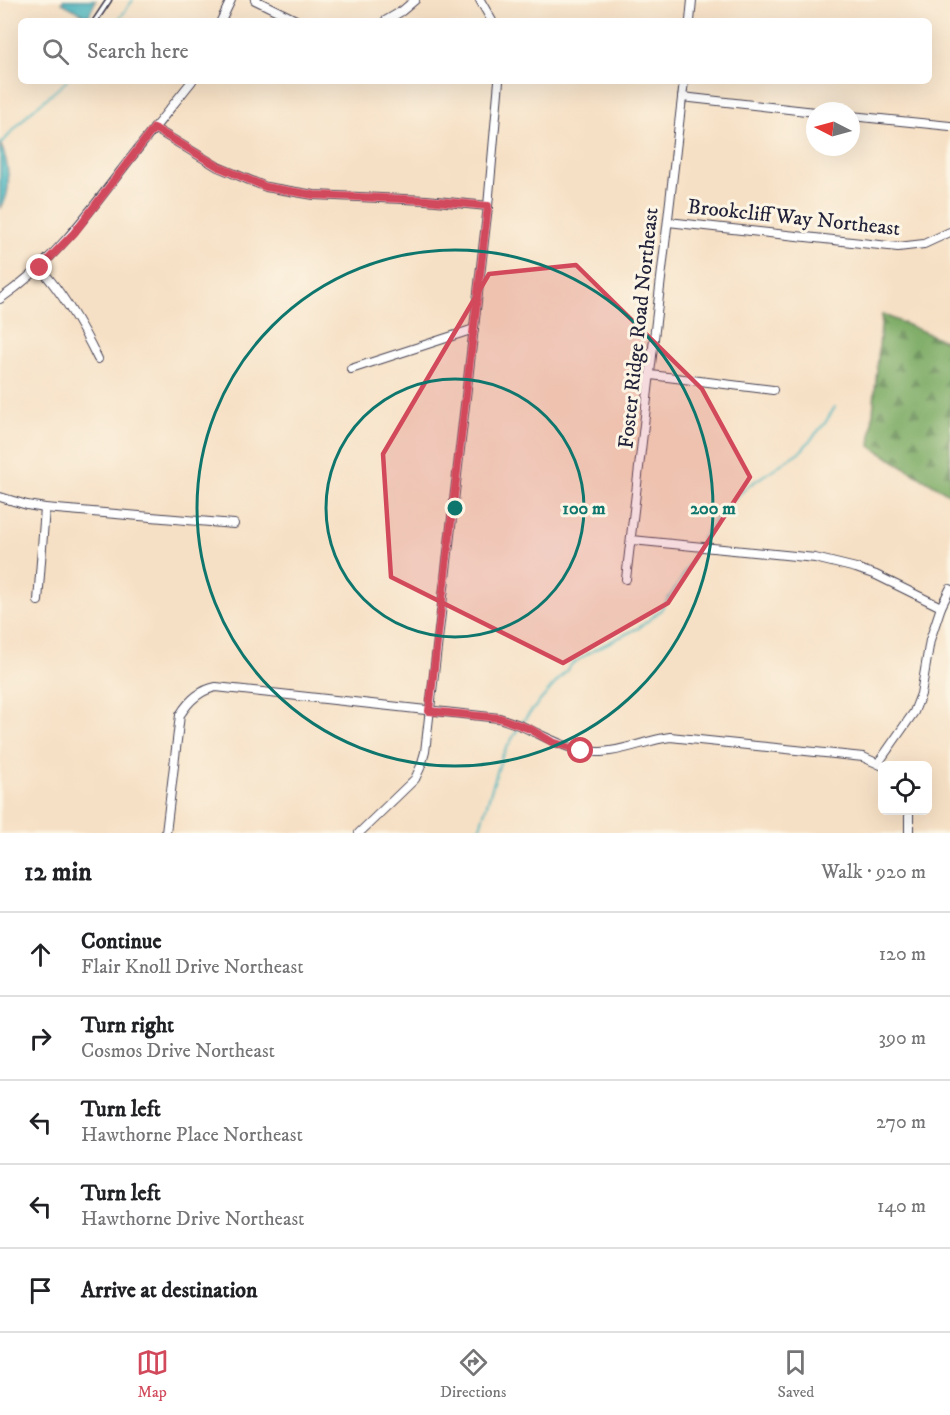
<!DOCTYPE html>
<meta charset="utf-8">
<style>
body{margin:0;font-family:"IM FELL DW Pica",serif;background:#f6f6f6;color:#202124}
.controls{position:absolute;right:18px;bottom:18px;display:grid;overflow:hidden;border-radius:9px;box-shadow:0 6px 24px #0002}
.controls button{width:54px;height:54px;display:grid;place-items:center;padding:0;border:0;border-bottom:2px solid #e0e0e0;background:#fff;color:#202124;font:30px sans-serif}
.compass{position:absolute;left:806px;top:102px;width:54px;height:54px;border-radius:50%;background:#fff;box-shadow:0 6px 24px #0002;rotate:276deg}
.stop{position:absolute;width:18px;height:18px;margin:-14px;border:4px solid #d1495b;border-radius:50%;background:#fff}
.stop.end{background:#d1495b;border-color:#fff;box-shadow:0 2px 6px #0008}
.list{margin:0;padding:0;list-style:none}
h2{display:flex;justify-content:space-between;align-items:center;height:78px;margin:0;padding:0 24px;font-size:26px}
h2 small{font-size:20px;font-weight:400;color:#757577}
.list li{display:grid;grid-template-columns:39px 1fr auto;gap:18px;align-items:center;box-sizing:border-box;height:84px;padding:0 24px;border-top:2px solid #e0e0e0}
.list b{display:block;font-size:22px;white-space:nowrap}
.list p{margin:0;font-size:20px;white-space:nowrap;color:#757577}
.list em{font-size:20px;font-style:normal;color:#757577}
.icon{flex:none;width:33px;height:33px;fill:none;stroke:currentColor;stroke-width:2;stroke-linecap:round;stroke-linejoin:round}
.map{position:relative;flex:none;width:950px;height:833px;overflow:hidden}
.search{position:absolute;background:#fff;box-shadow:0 6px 24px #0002;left:18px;right:18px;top:18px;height:66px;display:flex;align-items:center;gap:15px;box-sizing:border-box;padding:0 21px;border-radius:9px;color:#757577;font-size:22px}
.sheet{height:498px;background:#fff}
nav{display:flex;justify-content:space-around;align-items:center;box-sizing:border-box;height:84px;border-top:2px solid #e0e0e0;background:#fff;font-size:16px;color:#757577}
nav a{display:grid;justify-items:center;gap:3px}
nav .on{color:#d1495b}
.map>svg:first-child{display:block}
.forest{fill:url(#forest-firs);stroke:#4e6650;stroke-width:1.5}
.water{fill:#42b2bd;stroke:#326a7c;stroke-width:1.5}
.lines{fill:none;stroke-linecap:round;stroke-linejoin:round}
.stream{stroke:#42b2bd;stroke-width:2}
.service-casing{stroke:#423e50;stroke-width:7}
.minor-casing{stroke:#423e50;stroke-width:10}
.service{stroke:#fff;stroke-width:4}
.minor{stroke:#fff;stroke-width:8}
.route{stroke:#d1495b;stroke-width:8}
.marked{fill:#d1495b;fill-opacity:0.2;stroke:#d1495b;stroke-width:4.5;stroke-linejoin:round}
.ring{fill:none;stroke:#0f766e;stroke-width:3}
.labels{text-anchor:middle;stroke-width:6;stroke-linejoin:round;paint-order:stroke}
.street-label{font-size:21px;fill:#22223b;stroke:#fcf5e5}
.centre{fill:#0f766e;stroke:#fcf5e5;stroke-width:3}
.ring-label{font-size:18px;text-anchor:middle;font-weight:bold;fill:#0f766e;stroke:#fcf5e5;stroke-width:6;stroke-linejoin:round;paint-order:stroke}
</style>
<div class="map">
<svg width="950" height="833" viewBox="0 0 950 833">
<defs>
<pattern id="forest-firs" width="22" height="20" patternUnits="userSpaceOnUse" patternTransform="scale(1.5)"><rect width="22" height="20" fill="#7aaa64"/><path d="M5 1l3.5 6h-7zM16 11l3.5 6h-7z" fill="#648a54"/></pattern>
</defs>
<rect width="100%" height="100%" fill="#fcf5e5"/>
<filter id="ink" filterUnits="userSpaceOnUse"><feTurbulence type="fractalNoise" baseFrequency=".0167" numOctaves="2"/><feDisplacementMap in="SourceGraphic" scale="12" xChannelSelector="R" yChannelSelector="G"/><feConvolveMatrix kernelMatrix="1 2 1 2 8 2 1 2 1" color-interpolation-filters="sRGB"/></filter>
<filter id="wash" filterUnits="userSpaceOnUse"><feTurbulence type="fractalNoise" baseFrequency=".008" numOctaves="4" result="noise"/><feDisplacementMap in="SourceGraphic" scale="24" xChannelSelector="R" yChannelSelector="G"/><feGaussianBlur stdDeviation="1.35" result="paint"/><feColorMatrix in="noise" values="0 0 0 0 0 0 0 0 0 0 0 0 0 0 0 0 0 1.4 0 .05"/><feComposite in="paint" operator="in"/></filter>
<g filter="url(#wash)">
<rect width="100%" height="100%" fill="#f6e0c5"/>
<polygon class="forest" points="882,314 950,343 950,495 870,446"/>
<g class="water">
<polygon points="63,0 96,0 88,17 62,3"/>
<path d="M0 143C8 160 14 192 0 208Z"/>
</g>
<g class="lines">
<g class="stream">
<polyline points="118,21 133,0"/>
<polyline points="1,144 29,113 67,81"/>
<polyline points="699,543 720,512 748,486 802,450 825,423 835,407"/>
<polyline points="478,833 502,756 522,722 572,664 594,650 640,627 660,611 681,579 697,549"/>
</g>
</g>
</g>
<g filter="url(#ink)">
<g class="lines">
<defs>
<polyline id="service" points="95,21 109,0"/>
<g id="minor">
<polyline points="255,0 298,21"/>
<polyline points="480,0 492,21"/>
<polyline points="221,21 231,0"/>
<polyline points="385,21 402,11 415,0"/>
<polyline points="690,21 692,0"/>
<polyline points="682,97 815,112"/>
<polyline points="851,116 950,126"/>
<polyline points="154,128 218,167 266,187 314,195 426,200 488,206"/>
<polyline points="668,222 898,247 924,244 950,232"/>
<path d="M40 268C65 296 82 326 98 359"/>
<path d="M0 299C51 264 86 217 123 168 146 138 169 110 192 81"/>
<polyline points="351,369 474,329"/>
<polyline points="651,375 773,390"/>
<polyline points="0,497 27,505 45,508 234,524"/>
<polyline points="632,540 815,558 856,568 876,575 941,607"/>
<polyline points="626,579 684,81"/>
<polyline points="38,601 45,508"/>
<polyline points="879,762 914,712 921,694 930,640 941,607 950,589"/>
<path d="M166 833 180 715C188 702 200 690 216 687L499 718C510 722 521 725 530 730 554 741 575 753 601 752 625 751 647 740 670 737L863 757 883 766"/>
<polyline points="359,833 415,779 421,766 425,752 488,206 499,81"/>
<polyline points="909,833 909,810"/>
</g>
</defs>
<use href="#service" class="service-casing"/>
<use href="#minor" class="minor-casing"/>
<use href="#service" class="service"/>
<use href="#minor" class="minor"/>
</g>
</g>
<g class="lines" filter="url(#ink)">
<polyline class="route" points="40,268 74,233 154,128 219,167 266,187 314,195 426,200 488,206 429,711 500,718 530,729 552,742 581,751"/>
</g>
<path class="marked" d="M576 265 702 389 750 477 668 603 563 663 391 577 383 454 489 274Z"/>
<g class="ring">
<circle cx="455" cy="508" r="129"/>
<circle cx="455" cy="508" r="258"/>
</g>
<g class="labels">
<g class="street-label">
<text transform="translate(794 217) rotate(6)" y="7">Brookcliff Way Northeast</text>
<text transform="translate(638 328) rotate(-84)" y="7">Foster Ridge Road Northeast</text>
</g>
</g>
<circle cx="455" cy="508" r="9" class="centre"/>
<g class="ring-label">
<text x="584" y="514">100 m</text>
<text x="713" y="514">200 m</text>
</g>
</svg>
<div class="controls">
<button><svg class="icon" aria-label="locate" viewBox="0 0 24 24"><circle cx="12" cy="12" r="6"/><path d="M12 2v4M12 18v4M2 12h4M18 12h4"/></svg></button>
</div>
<svg class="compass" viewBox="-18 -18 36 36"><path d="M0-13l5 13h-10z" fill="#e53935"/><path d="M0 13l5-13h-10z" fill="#757577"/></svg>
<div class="stop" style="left:581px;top:751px"></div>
<div class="stop end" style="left:40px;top:268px"></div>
<div class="search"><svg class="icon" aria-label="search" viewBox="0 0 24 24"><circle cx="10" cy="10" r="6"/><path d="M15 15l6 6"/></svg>Search here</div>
</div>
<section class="sheet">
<h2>12 min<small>Walk · 920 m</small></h2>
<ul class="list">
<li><svg class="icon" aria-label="ahead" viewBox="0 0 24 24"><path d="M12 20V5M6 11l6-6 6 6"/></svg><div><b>Continue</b><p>Flair Knoll Drive Northeast</p></div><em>120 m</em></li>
<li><svg class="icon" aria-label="right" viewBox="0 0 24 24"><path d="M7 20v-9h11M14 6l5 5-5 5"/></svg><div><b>Turn right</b><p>Cosmos Drive Northeast</p></div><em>390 m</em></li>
<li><svg class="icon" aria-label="left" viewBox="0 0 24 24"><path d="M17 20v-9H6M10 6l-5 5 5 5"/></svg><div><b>Turn left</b><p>Hawthorne Place Northeast</p></div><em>270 m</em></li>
<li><svg class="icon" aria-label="left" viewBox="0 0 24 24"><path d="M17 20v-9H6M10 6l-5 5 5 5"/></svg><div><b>Turn left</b><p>Hawthorne Drive Northeast</p></div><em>140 m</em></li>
<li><svg class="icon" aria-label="arrive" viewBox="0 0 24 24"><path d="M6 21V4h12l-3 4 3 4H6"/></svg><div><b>Arrive at destination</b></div></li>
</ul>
</section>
<nav>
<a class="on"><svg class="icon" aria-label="map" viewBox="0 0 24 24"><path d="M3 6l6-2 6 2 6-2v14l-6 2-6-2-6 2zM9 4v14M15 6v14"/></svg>Map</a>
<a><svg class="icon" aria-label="directions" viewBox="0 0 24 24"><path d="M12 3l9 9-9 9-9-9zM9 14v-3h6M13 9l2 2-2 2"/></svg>Directions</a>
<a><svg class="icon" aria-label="saved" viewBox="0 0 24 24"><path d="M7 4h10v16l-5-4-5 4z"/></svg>Saved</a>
</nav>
